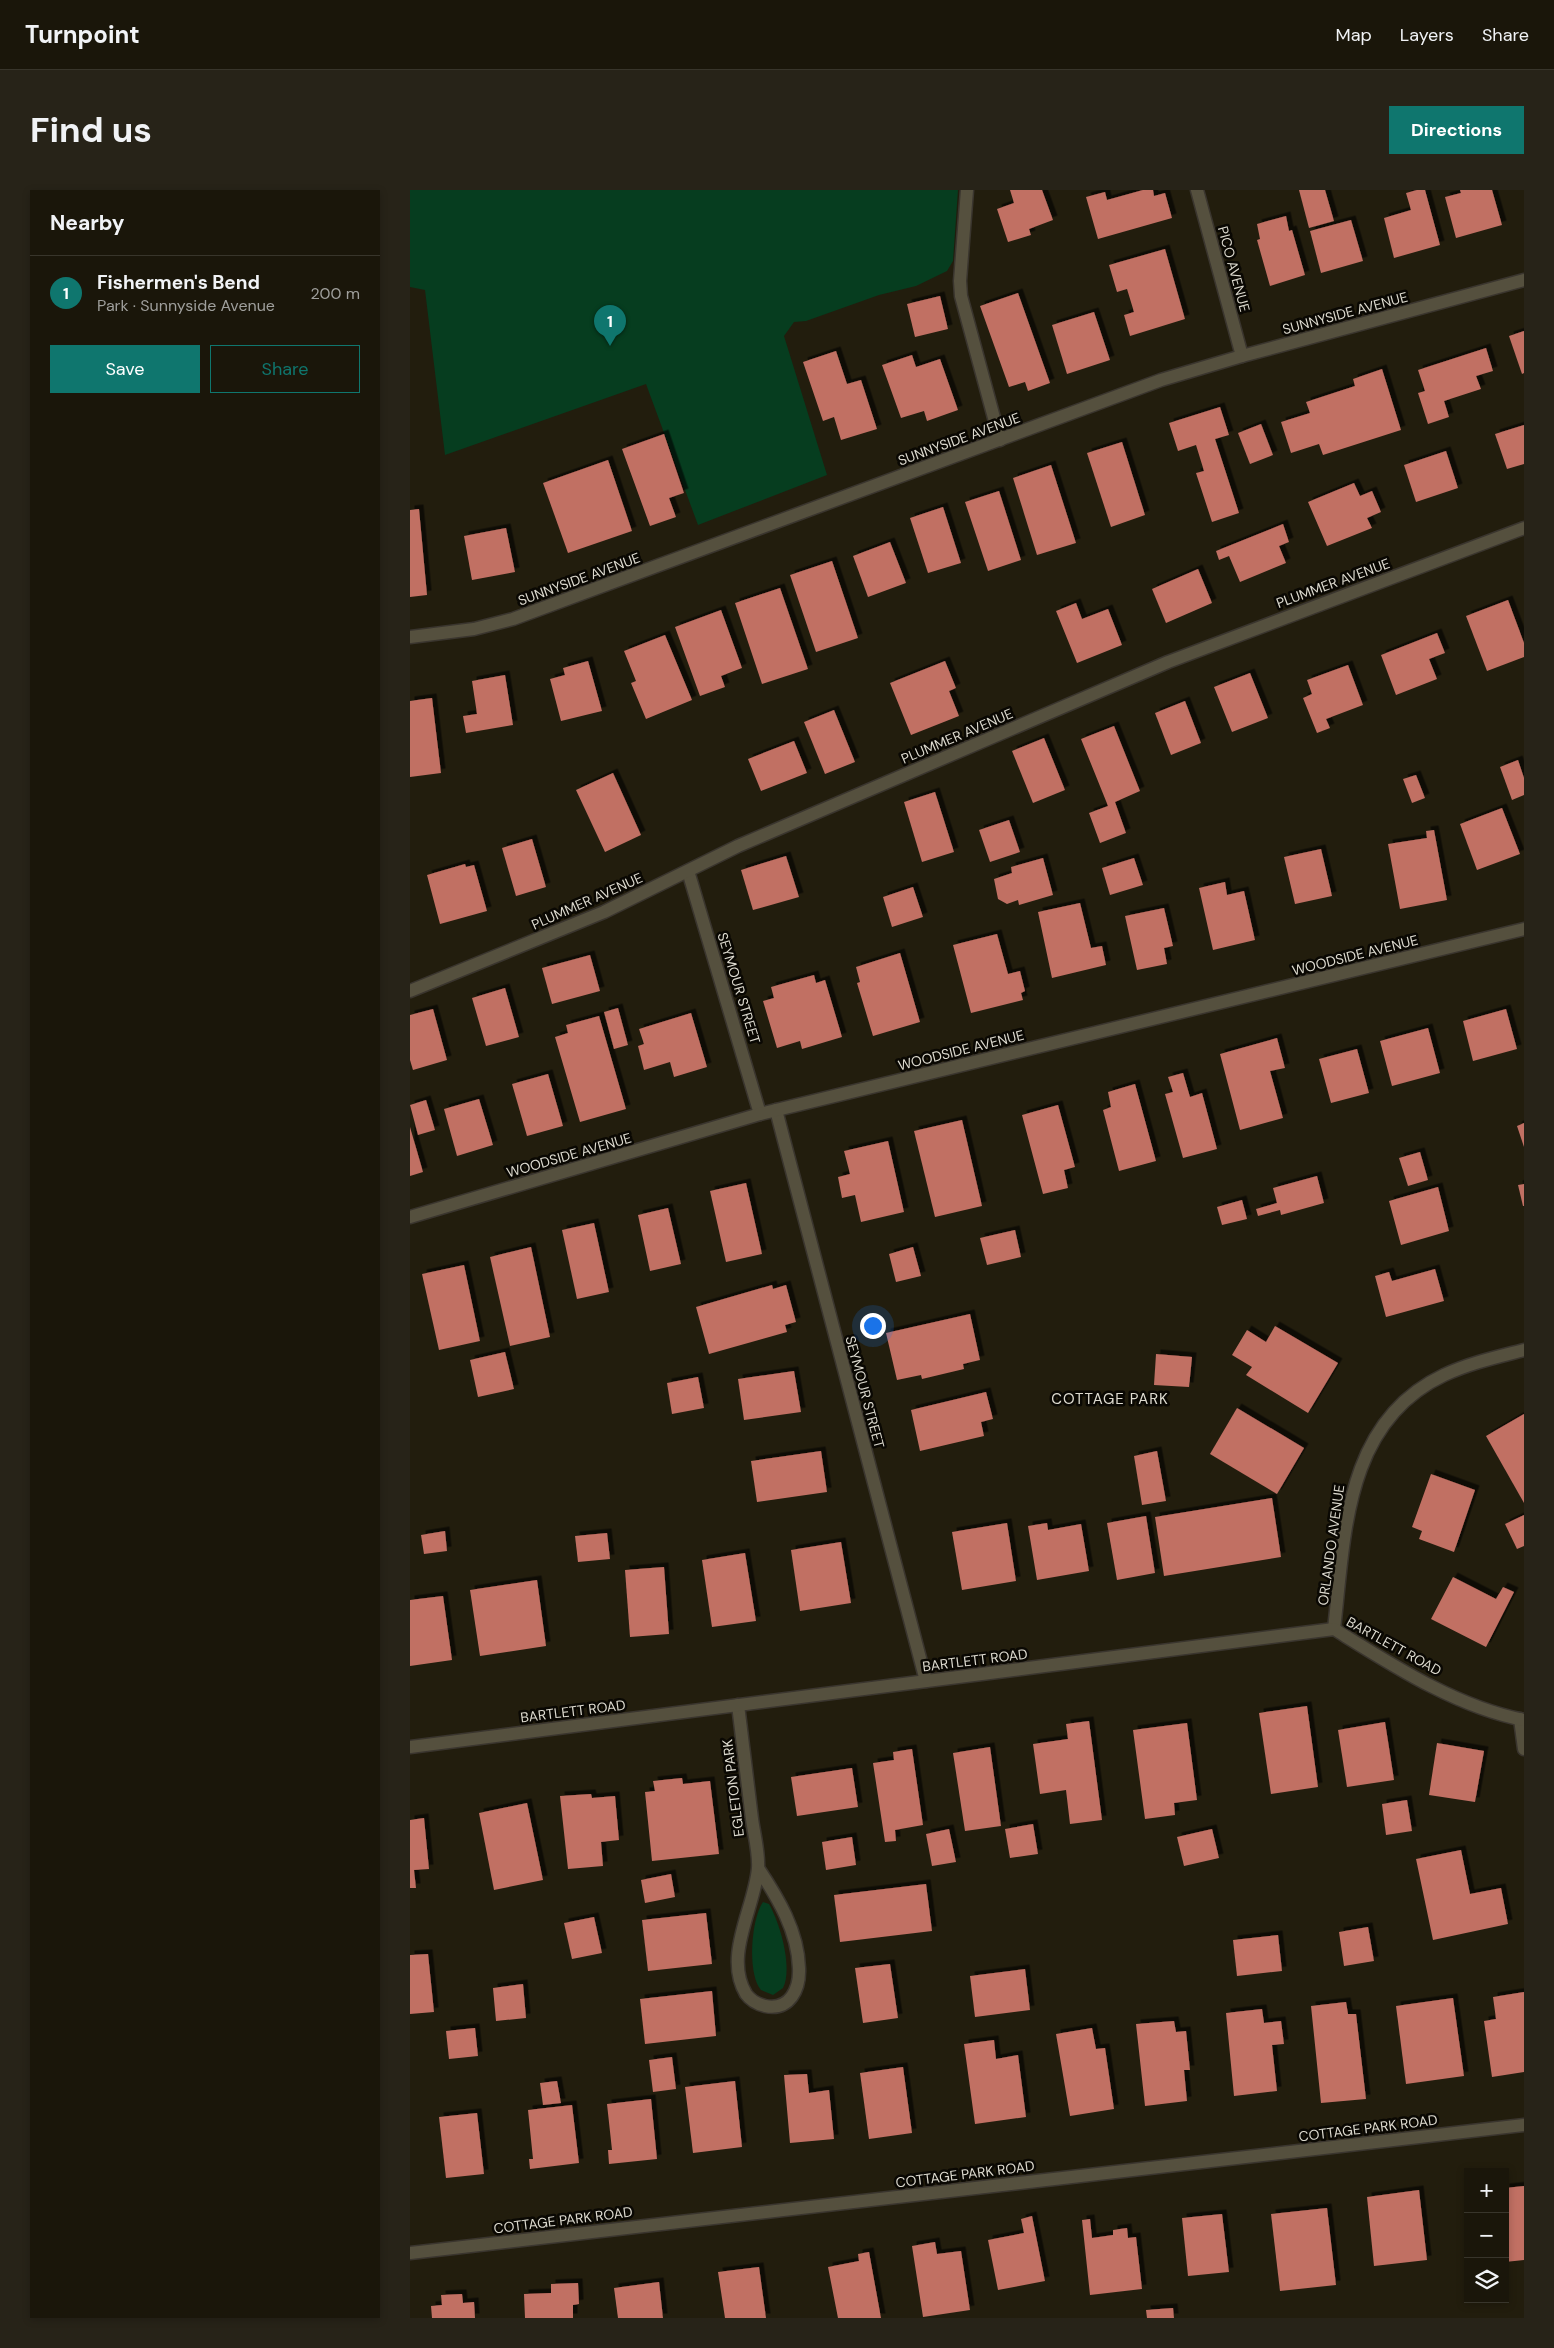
<!DOCTYPE html>
<meta charset="utf-8">
<style>
body{margin:0;font-family:"DM Sans",sans-serif;background:#272318;color:#f1f3f6}
.controls{position:absolute;right:15px;bottom:15px;display:grid;overflow:hidden;border-radius:0px;box-shadow:0 2px 8px #0003}
.controls button{width:45px;height:45px;display:grid;place-items:center;padding:0;border:0;border-bottom:1px solid #38352b;background:#1a160a;color:#f1f3f6;font:25px sans-serif}
.you{position:absolute;left:462px;top:1135px;width:18px;height:18px;margin:-12px;border:4px solid #fff;border-radius:50%;background:#1a73e8;box-shadow:0 0 0 8px #1a73e833}
.badge{display:grid;place-items:center;width:32px;height:32px;border-radius:50%;background:#0f766e;color:#fff;font-size:16px;font-weight:700}
.pin{position:absolute;translate:-50% -41px;filter:drop-shadow(0 1px 2px #0008)}
.pin::after{content:'';position:absolute;top:26px;width:18px;height:15px;background:inherit;clip-path:polygon(0 0,100% 0,50% 100%)}
.list{margin:0;padding:0;list-style:none}
h2{display:flex;justify-content:space-between;align-items:center;height:65px;margin:0;padding:0 20px;font-size:21px}
h2 small{font-size:16px;font-weight:400;color:#9f9f9c}
.list li{display:grid;grid-template-columns:32px 1fr auto;gap:15px;align-items:center;box-sizing:border-box;height:75px;padding:0 20px;border-top:1px solid #38352b}
.list b{display:block;font-size:19px;white-space:nowrap}
.list p{margin:0;font-size:16px;white-space:nowrap;color:#9f9f9c}
.list em{font-size:16px;font-style:normal;color:#9f9f9c}
.actions{display:flex;gap:10px;padding:15px 20px}
.actions a{flex:1;padding:11px 0;border:1px solid #0f766e;border-radius:0px;text-align:center;font-size:18px;color:#0f766e}
.actions .main{background:#0f766e;color:#fff}
.icon{flex:none;width:28px;height:28px;fill:none;stroke:currentColor;stroke-width:2;stroke-linecap:round;stroke-linejoin:round}
.map{position:relative;flex:none;width:1114px;height:2128px;overflow:hidden;border-radius:0px}
header{display:flex;align-items:center;gap:30px;box-sizing:border-box;height:70px;padding:0 25px;background:#1a160a;border-bottom:1px solid #38352b}
header strong{font-size:24px}
nav{display:flex;gap:28px;margin-inline-start:auto;font-size:18px}
.intro{display:flex;align-items:center;justify-content:space-between;box-sizing:border-box;height:120px;padding:0 30px}
h1{margin:0;font-size:35px}
.button{padding:12px 22px;border-radius:0px;background:#0f766e;color:#fff;font-size:18px;font-weight:700}
main{display:flex;gap:30px;padding:0 30px}
aside{flex:1;background:#1a160a;border-radius:0px;box-shadow:0 2px 8px #0003}
.map>svg:first-child{display:block}
.green{fill:#063d1f}
.building{fill:#c16f64;filter:url(#shadow)}
.lines{fill:none;stroke-linecap:round;stroke-linejoin:round}
.minor-casing{stroke:#3a352e;stroke-width:15}
.tertiary-casing{stroke:#3a352e;stroke-width:15}
.minor{stroke:#55503e;stroke-width:12}
.tertiary{stroke:#55503e;stroke-width:12}
.labels{text-anchor:middle;stroke-width:5;stroke-linejoin:round;paint-order:stroke}
.street-label{font-size:14px;fill:#dddacf;stroke:#0a0803}
.neighbourhood-label{font-size:15px;letter-spacing:1px;fill:#dddacf;stroke:#0a0803}
</style>
<header>
<strong>Turnpoint</strong>
<nav><a>Map</a><a>Layers</a><a>Share</a></nav>
</header>
<div class="intro"><h1>Find us</h1><a class="button">Directions</a></div>
<main>
<aside>
<h2>Nearby<small></small></h2>
<ul class="list">
<li><span class="badge">1</span><div><b>Fishermen's Bend</b><p>Park · Sunnyside Avenue</p></div><em>200 m</em></li>
</ul>
<div class="actions"><a class="main">Save</a><a>Share</a></div>
</aside>
<div class="map">
<svg width="1114" height="2128" viewBox="0 0 1114 2128">
<defs>
<filter id="shadow"><feDropShadow dx="4.5" dy="-4.5" stdDeviation="0" flood-color="#0009"/></filter>
</defs>
<rect width="100%" height="100%" fill="#221d0d"/>
<g class="green">
<polygon points="0,0 548,0 543,71 537,81 506,96 469,105 396,131 384,132 374,146 417,285 288,335 236,194 35,265 15,100 0,97"/>
<path d="M353 1712 359 1714C370 1733 383 1778 373 1798L363 1805 351 1800C337 1784 341 1729 353 1712Z"/>
</g>
<g class="building">
<polygon points="600,0 632,0 643,30 619,39 621,45 598,52 587,19 604,13"/>
<polygon points="733,0 743,0 744,6 755,3 762,28 688,49 676,7 695,2 697,10"/>
<polygon points="889,0 915,0 924,31 899,38"/>
<polygon points="1007,0 1015,0 1030,55 984,68 974,28 1001,20 996,3"/>
<polygon points="1050,0 1082,0 1092,35 1046,48 1035,7 1051,3"/>
<polygon points="876,26 879,41 882,40 895,85 860,96 847,50 850,49 847,34"/>
<polygon points="941,30 953,71 911,83 900,41"/>
<polygon points="755,59 775,129 720,146 714,125 724,122 717,99 707,102 699,75"/>
<polygon points="608,103 640,193 618,201 615,192 599,197 570,116"/>
<polygon points="530,106 538,139 505,147 497,114"/>
<polygon points="684,122 700,170 657,184 642,135"/>
<polygon points="1114,141 1114,183 1112,184 1099,146"/>
<polygon points="1076,158 1083,181 1066,186 1071,199 1034,211 1039,227 1018,234 1008,203 1015,201 1008,180"/>
<polygon points="426,161 437,194 451,190 467,239 431,250 424,227 413,231 393,172"/>
<polygon points="502,165 506,177 530,169 548,220 517,231 514,221 491,228 472,175"/>
<polygon points="972,179 991,240 913,265 909,254 881,263 871,232 900,223 896,212 945,196 943,189"/>
<polygon points="810,217 819,245 805,249 829,323 802,332 786,283 794,281 786,255 768,261 759,233"/>
<polygon points="851,234 863,265 840,274 828,243"/>
<polygon points="1114,235 1114,274 1097,279 1085,244"/>
<polygon points="254,244 274,303 259,308 266,327 240,336 212,259"/>
<polygon points="712,252 735,325 701,337 677,263"/>
<polygon points="1036,261 1048,298 1006,312 994,275"/>
<polygon points="198,270 222,341 158,363 133,293"/>
<polygon points="641,275 666,353 627,365 603,288"/>
<polygon points="944,293 950,306 962,301 971,322 957,328 962,338 917,356 898,312"/>
<polygon points="589,301 611,370 578,381 555,312"/>
<polygon points="533,317 551,373 518,383 500,328"/>
<polygon points="9,319 17,405 0,407 0,320"/>
<polygon points="873,334 879,352 869,356 876,373 830,392 819,366 809,370 806,361"/>
<polygon points="96,338 105,382 62,390 54,346"/>
<polygon points="480,352 496,393 458,407 443,366"/>
<polygon points="422,371 448,448 406,462 380,385"/>
<polygon points="788,379 802,413 756,433 742,399"/>
<polygon points="370,398 398,479 352,494 325,413"/>
<polygon points="1098,410 1114,453 1114,467 1077,481 1056,426"/>
<polygon points="666,413 672,429 698,419 712,455 667,473 646,421"/>
<polygon points="311,420 332,478 311,486 315,497 290,506 265,437"/>
<polygon points="1027,443 1035,463 1019,469 1027,489 986,505 971,465"/>
<polygon points="255,445 282,510 236,529 221,493 226,491 214,461"/>
<polygon points="178,471 192,521 151,531 140,489 155,485 153,478"/>
<polygon points="535,471 546,498 539,501 549,526 501,545 480,493"/>
<polygon points="938,475 953,515 916,529 920,538 907,543 893,508 902,504 897,490"/>
<polygon points="840,483 858,528 822,542 804,497"/>
<polygon points="95,485 103,535 56,543 53,526 67,524 62,491"/>
<polygon points="22,508 31,583 0,587 0,511"/>
<polygon points="775,511 791,553 761,565 745,523"/>
<polygon points="424,520 445,572 415,584 394,532"/>
<polygon points="704,536 730,601 705,612 716,643 690,653 679,623 698,616 671,549"/>
<polygon points="634,548 655,600 623,613 602,561"/>
<polygon points="384,551 397,583 351,601 338,569"/>
<polygon points="1108,570 1114,588 1114,605 1102,610 1090,577"/>
<polygon points="203,583 231,645 195,662 166,600"/>
<polygon points="1006,585 1015,608 1002,613 993,589"/>
<polygon points="525,602 544,662 512,672 494,612"/>
<polygon points="1092,618 1110,664 1067,680 1050,634"/>
<polygon points="599,630 610,662 580,672 569,640"/>
<polygon points="1024,640 1037,710 990,719 978,654 1017,648 1016,641"/>
<polygon points="122,649 136,697 106,706 92,658"/>
<polygon points="911,659 922,706 885,714 874,667"/>
<polygon points="376,666 389,707 343,720 331,680"/>
<polygon points="633,668 643,705 609,715 608,710 597,714 588,709 584,689 602,683 601,677"/>
<polygon points="724,668 733,695 700,705 692,678"/>
<polygon points="55,674 56,677 64,675 77,721 30,734 17,685"/>
<polygon points="815,692 817,705 834,701 845,750 803,760 789,698"/>
<polygon points="503,697 513,727 482,737 473,707"/>
<polygon points="670,713 681,758 692,756 696,775 642,788 628,722"/>
<polygon points="754,718 763,756 754,758 757,774 727,780 715,726"/>
<polygon points="587,744 598,784 610,781 615,801 611,803 613,810 561,823 543,755"/>
<polygon points="490,763 510,832 463,846 447,793 450,792 446,777"/>
<polygon points="180,765 190,801 142,814 132,778"/>
<polygon points="404,785 406,793 415,790 432,847 392,859 390,851 367,858 353,811 364,808 361,797"/>
<polygon points="95,798 109,847 76,856 62,808"/>
<polygon points="208,818 218,855 204,859 194,822"/>
<polygon points="23,819 37,870 3,880 0,870 0,825"/>
<polygon points="1096,819 1107,859 1063,871 1053,831"/>
<polygon points="281,823 297,877 264,887 260,872 234,880 228,856 234,854 229,839"/>
<polygon points="189,826 216,919 170,932 145,847 158,843 156,835"/>
<polygon points="1018,838 1030,883 982,896 970,851"/>
<polygon points="867,848 875,878 860,881 873,928 830,940 810,864"/>
<polygon points="947,859 959,903 921,913 909,869"/>
<polygon points="773,883 780,907 792,903 807,959 773,968 755,904 763,902 758,887"/>
<polygon points="138,884 153,936 117,946 102,894"/>
<polygon points="725,894 746,971 709,981 693,920 701,917 698,902"/>
<polygon points="69,909 83,955 47,966 34,919"/>
<polygon points="16,910 25,940 8,945 0,915"/>
<polygon points="648,915 665,977 654,980 658,998 633,1004 612,925"/>
<polygon points="552,930 572,1016 525,1027 504,941"/>
<polygon points="1114,933 1114,957 1107,936"/>
<polygon points="0,937 13,982 0,986"/>
<polygon points="478,951 494,1022 451,1032 445,1005 432,1008 428,987 440,984 434,961"/>
<polygon points="1010,962 1018,990 998,996 989,968"/>
<polygon points="907,986 914,1013 871,1025 870,1020 848,1026 846,1019 867,1013 863,998"/>
<polygon points="336,993 352,1064 316,1072 300,1001"/>
<polygon points="1114,994 1114,1016 1113,1016 1108,995"/>
<polygon points="1028,997 1039,1041 991,1055 979,1011"/>
<polygon points="832,1010 837,1029 812,1035 807,1017"/>
<polygon points="258,1018 271,1074 240,1081 228,1025"/>
<polygon points="184,1033 199,1102 167,1109 152,1040"/>
<polygon points="605,1040 611,1067 577,1075 570,1048"/>
<polygon points="121,1057 140,1147 100,1156 80,1067"/>
<polygon points="503,1057 511,1086 486,1092 479,1064"/>
<polygon points="54,1075 70,1151 29,1160 12,1084"/>
<polygon points="1025,1079 1034,1111 976,1127 965,1086 979,1082 982,1091"/>
<polygon points="362,1095 363,1099 376,1095 386,1132 375,1135 377,1142 299,1164 286,1117"/>
<polygon points="560,1124 570,1170 553,1174 554,1179 512,1189 511,1185 487,1190 476,1143"/>
<polygon points="865,1136 928,1173 898,1223 836,1185 842,1177 822,1165 837,1140 856,1152"/>
<polygon points="95,1162 104,1199 68,1207 60,1170"/>
<polygon points="746,1164 782,1167 779,1197 744,1195"/>
<polygon points="384,1181 391,1222 334,1230 328,1189"/>
<polygon points="288,1187 294,1218 262,1224 257,1193"/>
<polygon points="576,1202 583,1229 571,1232 574,1246 510,1261 501,1220"/>
<polygon points="827,1218 894,1258 867,1304 800,1264"/>
<polygon points="1114,1224 1114,1313 1076,1246"/>
<polygon points="411,1261 417,1302 347,1312 341,1271"/>
<polygon points="747,1261 756,1311 732,1315 724,1266"/>
<polygon points="1021,1284 1065,1300 1044,1362 1009,1349 1012,1341 1002,1337"/>
<polygon points="862,1308 871,1367 754,1386 745,1327"/>
<polygon points="1114,1325 1114,1356 1107,1359 1095,1334"/>
<polygon points="736,1326 745,1383 707,1390 697,1333"/>
<polygon points="597,1333 606,1391 552,1400 542,1342"/>
<polygon points="637,1333 638,1340 671,1334 679,1381 627,1390 618,1336"/>
<polygon points="35,1341 37,1361 14,1364 11,1345"/>
<polygon points="197,1343 200,1369 168,1372 165,1346"/>
<polygon points="431,1352 441,1413 390,1421 381,1360"/>
<polygon points="335,1363 346,1431 302,1437 292,1370"/>
<polygon points="254,1377 259,1444 220,1447 215,1380"/>
<polygon points="1043,1387 1086,1409 1093,1397 1104,1402 1076,1457 1021,1429"/>
<polygon points="127,1390 136,1456 70,1466 60,1400"/>
<polygon points="33,1406 42,1470 0,1476 0,1410"/>
<polygon points="897,1516 908,1597 861,1604 849,1523"/>
<polygon points="679,1531 692,1630 660,1634 656,1600 630,1604 623,1554 658,1549 656,1534"/>
<polygon points="975,1532 984,1590 937,1597 928,1540"/>
<polygon points="777,1533 787,1610 764,1613 765,1625 735,1629 723,1540"/>
<polygon points="1027,1553 1074,1561 1065,1612 1019,1605"/>
<polygon points="580,1557 591,1636 555,1641 543,1563"/>
<polygon points="502,1559 513,1635 485,1640 486,1651 475,1652 463,1573 484,1570 483,1562"/>
<polygon points="442,1578 448,1617 387,1626 381,1587"/>
<polygon points="272,1588 273,1594 300,1591 309,1664 242,1671 235,1602 245,1601 243,1591"/>
<polygon points="181,1604 182,1608 205,1606 209,1650 191,1652 193,1676 158,1679 150,1606"/>
<polygon points="997,1610 1002,1641 976,1645 972,1614"/>
<polygon points="117,1613 133,1690 84,1700 69,1623"/>
<polygon points="14,1628 19,1679 4,1680 6,1698 0,1698 0,1630"/>
<polygon points="623,1634 628,1664 600,1668 595,1639"/>
<polygon points="539,1639 546,1672 522,1676 516,1644"/>
<polygon points="802,1639 809,1668 774,1676 767,1647"/>
<polygon points="442,1647 446,1675 416,1680 412,1652"/>
<polygon points="1051,1660 1060,1704 1091,1698 1098,1734 1023,1750 1006,1669"/>
<polygon points="261,1684 265,1707 235,1713 231,1690"/>
<polygon points="516,1694 522,1741 430,1752 424,1705"/>
<polygon points="296,1723 302,1774 238,1781 232,1730"/>
<polygon points="184,1727 192,1763 162,1769 154,1733"/>
<polygon points="958,1737 964,1771 934,1776 929,1742"/>
<polygon points="868,1745 872,1781 827,1786 823,1750"/>
<polygon points="18,1764 24,1822 0,1824 0,1765"/>
<polygon points="480,1774 488,1828 453,1833 445,1778"/>
<polygon points="615,1779 620,1820 565,1827 560,1786"/>
<polygon points="113,1794 116,1828 86,1831 83,1798"/>
<polygon points="302,1801 306,1846 235,1854 230,1809"/>
<polygon points="1114,1802 1114,1882 1082,1887 1074,1831 1086,1829 1083,1807"/>
<polygon points="1043,1808 1054,1886 996,1894 986,1816"/>
<polygon points="936,1812 938,1824 946,1824 956,1909 911,1913 901,1816"/>
<polygon points="852,1819 854,1833 871,1831 874,1854 862,1855 867,1901 824,1906 816,1823"/>
<polygon points="764,1831 766,1842 776,1841 780,1880 774,1880 777,1911 735,1916 726,1834"/>
<polygon points="65,1838 68,1866 39,1869 36,1841"/>
<polygon points="682,1838 686,1859 695,1858 704,1919 660,1926 646,1844"/>
<polygon points="584,1850 586,1869 608,1865 616,1927 565,1934 554,1854"/>
<polygon points="262,1867 266,1899 243,1902 239,1870"/>
<polygon points="493,1877 502,1943 459,1949 450,1883"/>
<polygon points="397,1884 399,1903 419,1900 424,1949 380,1953 374,1885"/>
<polygon points="147,1891 151,1913 133,1915 130,1893"/>
<polygon points="325,1891 332,1957 283,1963 275,1897"/>
<polygon points="241,1909 247,1969 199,1974 198,1960 202,1960 197,1914"/>
<polygon points="162,1915 169,1973 120,1979 119,1969 123,1969 118,1920"/>
<polygon points="67,1923 74,1984 36,1988 29,1927"/>
<polygon points="1114,1996 1114,2070 1095,2072 1095,1998"/>
<polygon points="1009,2000 1017,2070 964,2076 957,2007"/>
<polygon points="917,2018 926,2095 870,2101 861,2024"/>
<polygon points="812,2024 819,2082 778,2086 772,2028"/>
<polygon points="622,2026 635,2091 588,2100 578,2050 614,2043 611,2029"/>
<polygon points="680,2029 682,2048 703,2045 703,2040 717,2038 718,2048 726,2047 732,2099 680,2105 672,2030"/>
<polygon points="525,2052 527,2064 551,2061 560,2120 513,2127 502,2056"/>
<polygon points="459,2062 471,2128 428,2128 418,2077 449,2071 448,2064"/>
<polygon points="349,2077 356,2128 315,2128 308,2082"/>
<polygon points="249,2092 253,2128 208,2128 204,2098"/>
<polygon points="168,2093 169,2114 163,2115 163,2128 115,2128 114,2104 141,2103 141,2094"/>
<polygon points="52,2104 53,2113 64,2112 65,2128 22,2128 21,2116 32,2115 31,2105"/>
<polygon points="763,2118 764,2128 737,2128 736,2120"/>
</g>
<g class="lines">
<defs>
<g id="minor">
<polyline points="557,0 550,91 551,106 590,250"/>
<polyline points="787,0 832,166"/>
<polyline points="0,447 64,439 103,429 751,190 832,166 1114,90"/>
<polyline points="278,681 350,924"/>
<polyline points="0,801 194,722 328,656 758,472 1114,338"/>
<polyline points="366,920 516,1491"/>
<polyline points="0,1027 350,924 1114,739"/>
<path d="M924 1439C935 1345 934 1232 1034 1185 1060 1173 1087 1167 1114 1160"/>
<path d="M328 1515C333 1553 337 1591 342 1629 344 1644 349 1662 348 1678 345 1717 313 1766 336 1804 341 1811 347 1814 355 1816 380 1821 390 1799 389 1778 388 1741 368 1708 348 1678"/>
<polyline points="1110,1529 1114,1559"/>
<path d="M0 1557 924 1439C982 1475 1046 1517 1114 1530"/>
</g>
<polyline id="tertiary" points="0,2063 1114,1935"/>
</defs>
<use href="#minor" class="minor-casing"/>
<use href="#tertiary" class="tertiary-casing"/>
<use href="#minor" class="minor"/>
<use href="#tertiary" class="tertiary"/>
</g>
<g class="labels">
<g class="street-label">
<text transform="translate(824 79) rotate(75)" y="5">PICO AVENUE</text>
<text transform="translate(935 123) rotate(-15)" y="5">SUNNYSIDE AVENUE</text>
<text transform="translate(549 249) rotate(-20)" y="5">SUNNYSIDE AVENUE</text>
<text transform="translate(169 389) rotate(-20)" y="5">SUNNYSIDE AVENUE</text>
<text transform="translate(923 393) rotate(-20)" y="5">PLUMMER AVENUE</text>
<text transform="translate(547 546) rotate(-23)" y="5">PLUMMER AVENUE</text>
<text transform="translate(177 711) rotate(-24)" y="5">PLUMMER AVENUE</text>
<text transform="translate(945 765) rotate(-14)" y="5">WOODSIDE AVENUE</text>
<text transform="translate(329 798) rotate(73)" y="5">SEYMOUR STREET</text>
<text transform="translate(551 860) rotate(-14)" y="5">WOODSIDE AVENUE</text>
<text transform="translate(159 965) rotate(-16)" y="5">WOODSIDE AVENUE</text>
<text transform="translate(455 1202) rotate(75)" y="5">SEYMOUR STREET</text>
<text transform="translate(921 1355) rotate(-82)" y="5">ORLANDO AVENUE</text>
<text transform="translate(984 1456) rotate(29)" y="5">BARTLETT ROAD</text>
<text transform="translate(565 1470) rotate(-7)" y="5">BARTLETT ROAD</text>
<text transform="translate(163 1521) rotate(-7)" y="5">BARTLETT ROAD</text>
<text transform="translate(323 1598) rotate(-97)" y="5">EGLETON PARK</text>
<text transform="translate(958 1938) rotate(-7)" y="5">COTTAGE PARK ROAD</text>
<text transform="translate(555 1984) rotate(-7)" y="5">COTTAGE PARK ROAD</text>
<text transform="translate(153 2030) rotate(-7)" y="5">COTTAGE PARK ROAD</text>
</g>
<g class="neighbourhood-label">
<text x="700" y="1214">COTTAGE PARK</text>
</g>
</g>
</svg>
<div class="controls">
<button>+</button>
<button>−</button>
<button><svg class="icon" aria-label="layers" viewBox="0 0 24 24"><path d="M12 4l9 5-9 5-9-5zM3 14l9 5 9-5"/></svg></button>
</div>
<div class="you"></div>
<div class="pin badge" style="left:200px;top:156px">1</div>
</div>
</main>
